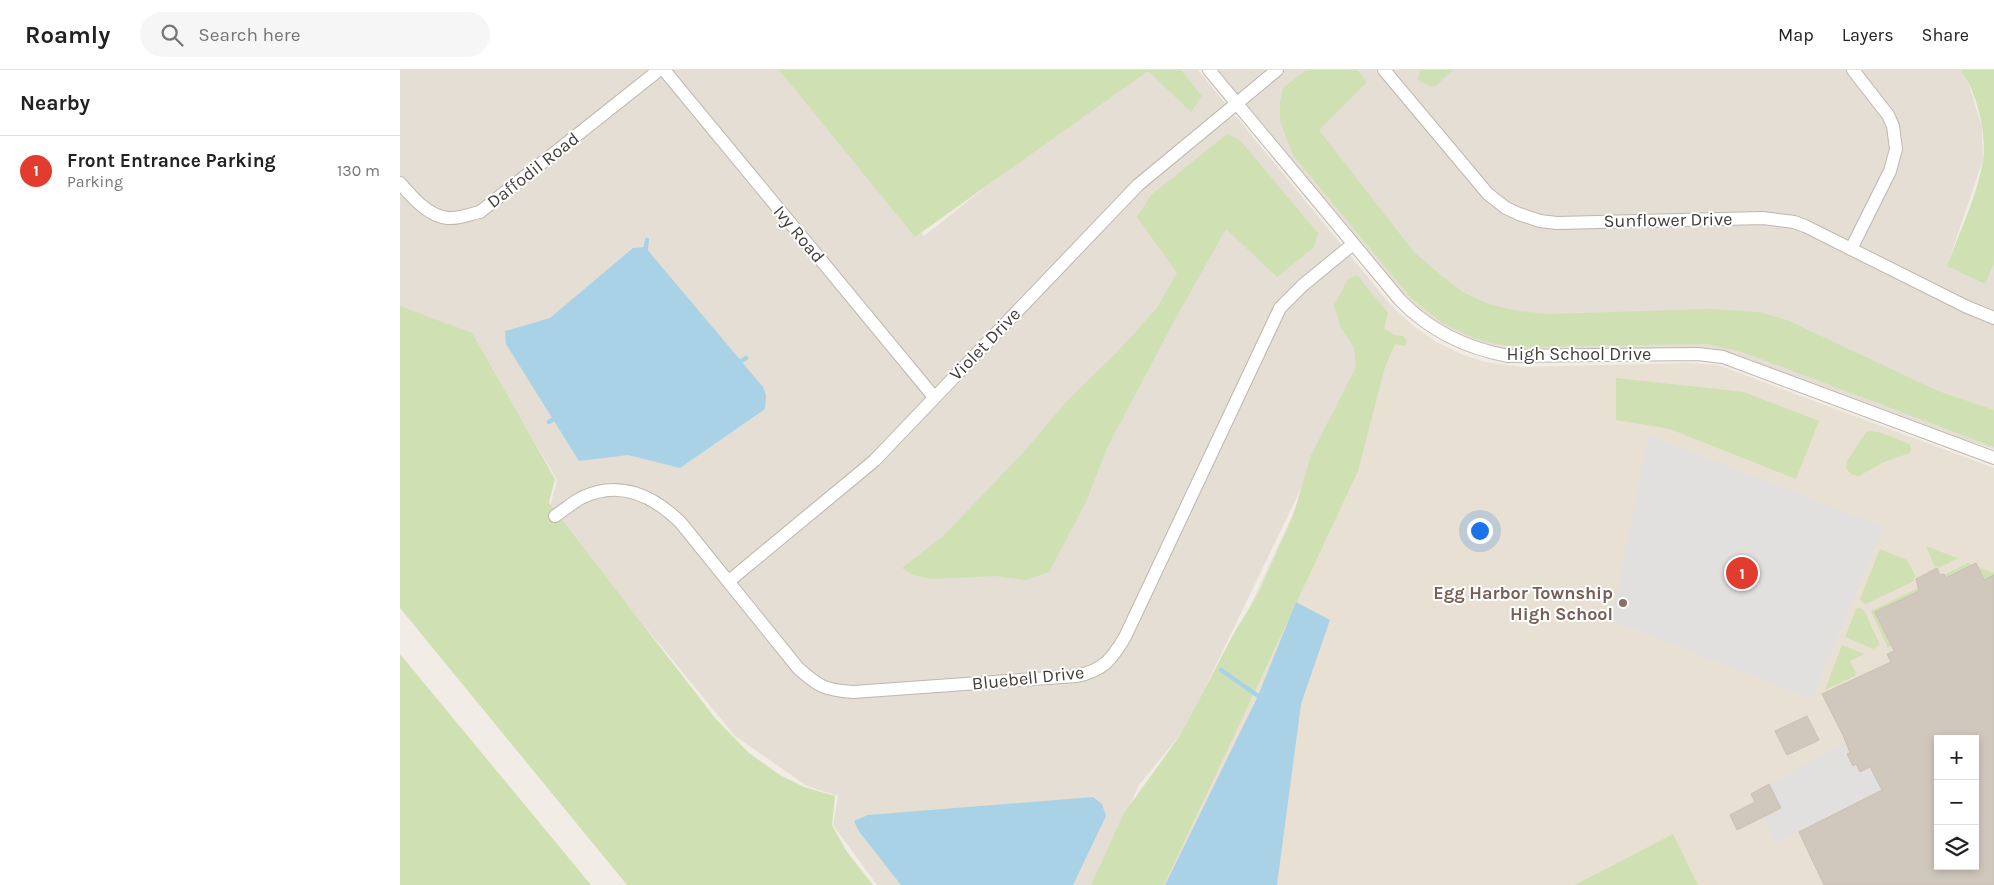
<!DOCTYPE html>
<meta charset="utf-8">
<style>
body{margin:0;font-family:Karla,sans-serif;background:#f6f6f6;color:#222}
.controls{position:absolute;right:15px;bottom:15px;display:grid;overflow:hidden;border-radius:0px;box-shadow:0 2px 8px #0003}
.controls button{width:45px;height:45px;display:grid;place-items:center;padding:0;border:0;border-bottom:1px solid #e0e0e0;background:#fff;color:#222;font:25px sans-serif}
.you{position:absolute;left:1079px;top:460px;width:18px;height:18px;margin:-12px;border:4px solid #fff;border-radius:50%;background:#1a73e8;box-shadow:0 0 0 8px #1a73e833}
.badge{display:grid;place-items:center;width:32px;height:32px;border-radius:50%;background:#e13c2d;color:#fff;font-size:16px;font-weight:700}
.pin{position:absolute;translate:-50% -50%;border:2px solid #fff;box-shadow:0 1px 5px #0006}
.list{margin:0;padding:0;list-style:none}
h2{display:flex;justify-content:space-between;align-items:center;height:65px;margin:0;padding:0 20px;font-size:21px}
h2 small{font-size:16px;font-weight:400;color:#767676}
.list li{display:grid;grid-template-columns:32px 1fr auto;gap:15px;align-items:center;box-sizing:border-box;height:70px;padding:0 20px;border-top:1px solid #e0e0e0}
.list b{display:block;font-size:19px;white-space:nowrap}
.list p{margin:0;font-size:16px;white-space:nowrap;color:#767676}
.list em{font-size:16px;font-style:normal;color:#767676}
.icon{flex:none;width:28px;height:28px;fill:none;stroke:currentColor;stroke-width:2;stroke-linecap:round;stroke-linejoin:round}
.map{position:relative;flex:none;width:1594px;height:815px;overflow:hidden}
header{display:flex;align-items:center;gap:30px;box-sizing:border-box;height:70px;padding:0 25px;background:#fff;border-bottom:1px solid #e0e0e0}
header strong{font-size:24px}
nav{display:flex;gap:28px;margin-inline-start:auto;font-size:18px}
.search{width:350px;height:45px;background:#f6f6f6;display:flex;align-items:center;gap:12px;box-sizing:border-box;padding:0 18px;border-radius:28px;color:#767676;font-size:19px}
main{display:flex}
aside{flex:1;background:#fff}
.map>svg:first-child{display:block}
.residential{fill:#e4ded5}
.education{fill:#e8e0d2;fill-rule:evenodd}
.green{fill:#cfe1b3}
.parking{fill:#e2e0de}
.water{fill:#a9d2e7}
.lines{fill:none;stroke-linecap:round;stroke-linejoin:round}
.stream{stroke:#a9d2e7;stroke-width:4.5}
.building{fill:#d1c8bd;stroke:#cbbfb1;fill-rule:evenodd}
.minor-casing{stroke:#beb7ad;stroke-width:14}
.minor{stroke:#fff;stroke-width:12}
.education-dot{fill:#8d6e63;stroke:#fff;stroke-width:2}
.labels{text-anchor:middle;stroke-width:4;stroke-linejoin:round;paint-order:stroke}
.street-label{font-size:18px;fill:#433d36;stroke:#fff}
.education-label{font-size:18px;font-weight:bold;fill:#785e54;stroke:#fff;text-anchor:end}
</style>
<header>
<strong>Roamly</strong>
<div class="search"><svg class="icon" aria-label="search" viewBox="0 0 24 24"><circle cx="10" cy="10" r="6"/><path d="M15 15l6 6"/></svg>Search here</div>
<nav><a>Map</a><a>Layers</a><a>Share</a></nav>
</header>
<main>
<aside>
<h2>Nearby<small></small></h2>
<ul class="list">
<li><span class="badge">1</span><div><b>Front Entrance Parking</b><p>Parking</p></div><em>130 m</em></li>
</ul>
</aside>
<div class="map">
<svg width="1594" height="815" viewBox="0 0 1594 815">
<rect width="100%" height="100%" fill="#f1ede6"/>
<g class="residential">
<polygon points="0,0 386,0 524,166 733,0 798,0 990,234 785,659 739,715 693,815 477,815 433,755 438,726 407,716 335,666 149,440 157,410 71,266 0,237"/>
<polygon points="809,0 1560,0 1567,9 1582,57 1583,90 1547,196 1594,191 1594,379 1448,333 1323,287 1119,287 1028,255"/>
</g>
<path class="education" d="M990 234 1011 254 1035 271 1061 284 1085 292 1123 297 1289 293 1318 295 1594 398V815H721ZM1538 669H1575V796H1538Z"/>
<g class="green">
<polygon points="379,0 781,0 802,26 791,42 748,1 515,167"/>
<polygon points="906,0 957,0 967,12 919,60 1014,182 1043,207 1063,222 1088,234 1118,241 1149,244 1309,239 1359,242 1387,250 1538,321 1594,340 1594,377 1342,282 1307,274 1119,277 1096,274 1073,268 1041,252 1011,228 893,85 880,51 880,32 883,18"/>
<polygon points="1020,0 1053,0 1034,17 1020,12 1018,9"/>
<path d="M1560 0H1594V193L1585 214 1547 196C1559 163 1577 126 1583 91 1587 65 1577 20 1560 0Z"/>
<polygon points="827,64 839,69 918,163 914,177 877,207 826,159 773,253 707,378 686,432 649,502 626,510 596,506 533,509 513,505 502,498 544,465 621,385 667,331 718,281 757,238 777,203 737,147 751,125"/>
<polygon points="957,205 988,243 984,259 995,265 1003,266 1007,271 1005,276 995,274 985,297 958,401 764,815 691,815 724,743 781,664 834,563 858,524 893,446 911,385 956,297 954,278 940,256 934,235 948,209"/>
<polygon points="0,236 72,263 155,409 149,433 315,648 349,683 380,705 404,717 435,726 432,755 447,782 473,815 227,815 0,538"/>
<polygon points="1216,308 1344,322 1419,351 1396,409 1270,359 1216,350"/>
<polygon points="1471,361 1482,363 1509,374 1511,377 1510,383 1484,392 1459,406 1451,404 1446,398 1447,391 1466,362"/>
<polygon points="1526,476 1557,488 1557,489 1539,498 1538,496 1535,497"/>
<polygon points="1480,479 1507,490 1516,507 1513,508 1514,511 1466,534 1462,532 1460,529"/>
<polygon points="1568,493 1573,495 1546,508 1544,505"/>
<polygon points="1578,497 1594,503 1594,510 1584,510"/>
<polygon points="1518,518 1519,521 1475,542 1491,576 1488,578 1471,541"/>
<polygon points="1459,538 1464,540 1480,575 1473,579 1445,567 1456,539"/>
<polygon points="1442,575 1464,584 1450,591 1456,603 1455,606 1425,620"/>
<polygon points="0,584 191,815 0,815"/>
<polygon points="1273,764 1298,815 1175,815"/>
</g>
<g class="parking">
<polygon points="1248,365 1484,457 1411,629 1211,550"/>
<polygon points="1446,673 1450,683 1447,685 1453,696 1456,694 1460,702 1470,697 1482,720 1376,773 1363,748 1381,738 1369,714"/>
</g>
<g class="water">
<polygon points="245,177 363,317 366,325 365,339 280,398 228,385 179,391 106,274 105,261 150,248 233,178"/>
<polygon points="896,532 930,550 901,634 877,815 765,815 858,626"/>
<polygon points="693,727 702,734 706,746 673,815 501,815 458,760 454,751 468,745"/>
</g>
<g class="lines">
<g class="stream">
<polyline points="245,182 247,170"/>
<polyline points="337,294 346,288"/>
<polyline points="149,352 157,347"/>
<polyline points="821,600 861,628"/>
</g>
</g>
<g class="building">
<path d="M1576 493 1584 510 1594 505V815H1424L1399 762 1482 720 1470 697 1460 702 1456 694 1453 696 1447 684 1450 683 1443 665 1422 624 1491 592 1487 584 1494 581 1475 542 1519 521 1516 509 1537 498 1540 505 1544 504 1546 508ZM1538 669H1575V796H1538Z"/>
<polygon points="1407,646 1419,670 1387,685 1375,661"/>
<polygon points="1369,714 1381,738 1337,760 1330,745 1355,732 1351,724"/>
</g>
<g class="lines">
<defs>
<g id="minor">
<polyline points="264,0 534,327"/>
<path d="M809 0 1000 230C1030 261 1065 278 1108 286L1298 284 1323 287 1594 388"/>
<polyline points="984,0 1088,124 1106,138 1119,144 1140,151 1157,153 1363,148 1394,152 1405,156 1565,236 1594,248"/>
<path d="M0 113C12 127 28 146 48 148 58 149 70 144 80 142L259 0"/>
<polyline points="1451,179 1490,101 1496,79 1493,56 1488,45 1453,0"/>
<path d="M155 446C164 440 172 433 181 428 219 409 254 426 281 453L398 598C419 617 425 620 453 622L676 606C703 601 712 589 725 567L880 238 903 215 953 174"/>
<polyline points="329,511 474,391 738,115 877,0"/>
</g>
</defs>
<use href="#minor" class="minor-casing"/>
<use href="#minor" class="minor"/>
</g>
<circle class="education-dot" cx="1223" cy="533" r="5"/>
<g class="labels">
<g class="street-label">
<text transform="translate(133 100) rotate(-38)" y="6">Daffodil Road</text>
<text transform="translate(1268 150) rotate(-1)" y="6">Sunflower Drive</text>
<text transform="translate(399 164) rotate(50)" y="6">Ivy Road</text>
<text transform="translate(585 274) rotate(-46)" y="6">Violet Drive</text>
<text x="1179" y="290">High School Drive</text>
<text transform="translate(628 608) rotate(-6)" y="6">Bluebell Drive</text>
</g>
<g class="education-label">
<text x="1213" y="529">Egg Harbor Township<tspan x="1213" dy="21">High School</tspan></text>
</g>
</g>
</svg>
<div class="controls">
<button>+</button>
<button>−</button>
<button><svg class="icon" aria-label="layers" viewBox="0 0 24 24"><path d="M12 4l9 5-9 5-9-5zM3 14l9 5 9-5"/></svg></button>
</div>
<div class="you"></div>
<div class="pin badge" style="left:1342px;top:503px">1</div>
</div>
</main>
